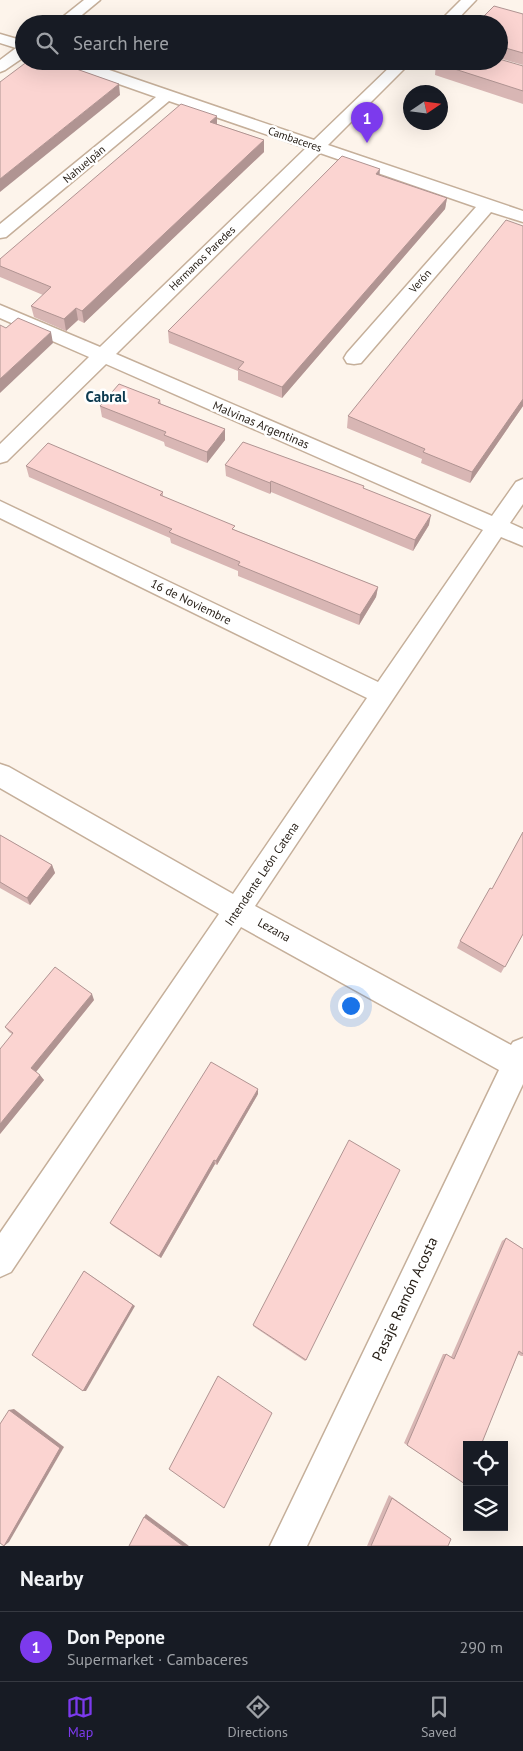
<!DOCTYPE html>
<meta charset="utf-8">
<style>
body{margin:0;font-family:"PT Sans",sans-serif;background:#242831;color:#f1f3f6}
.controls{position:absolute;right:15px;bottom:15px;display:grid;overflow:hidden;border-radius:0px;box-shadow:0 5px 20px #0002}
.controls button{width:45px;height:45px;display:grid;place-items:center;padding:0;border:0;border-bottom:1px solid #363941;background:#171b24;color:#f1f3f6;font:25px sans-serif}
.compass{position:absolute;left:403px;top:85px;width:45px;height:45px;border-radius:50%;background:#171b24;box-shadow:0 5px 20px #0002;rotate:77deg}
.you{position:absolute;left:350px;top:1005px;width:18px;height:18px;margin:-12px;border:4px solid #fff;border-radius:50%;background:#1a73e8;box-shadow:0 0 0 8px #1a73e833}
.badge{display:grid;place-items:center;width:32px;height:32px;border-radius:50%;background:#7c3aed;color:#fff;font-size:16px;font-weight:700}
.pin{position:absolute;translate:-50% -41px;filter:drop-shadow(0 1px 2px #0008)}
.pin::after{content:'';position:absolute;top:26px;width:18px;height:15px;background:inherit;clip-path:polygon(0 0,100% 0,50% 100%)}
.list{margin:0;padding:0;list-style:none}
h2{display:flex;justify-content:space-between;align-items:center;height:65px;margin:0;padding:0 20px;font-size:21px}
h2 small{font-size:16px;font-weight:400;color:#9ea1a6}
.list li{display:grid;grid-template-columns:32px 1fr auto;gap:15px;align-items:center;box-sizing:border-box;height:70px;padding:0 20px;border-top:1px solid #363941}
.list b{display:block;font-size:19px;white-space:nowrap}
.list p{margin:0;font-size:16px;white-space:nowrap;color:#9ea1a6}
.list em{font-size:16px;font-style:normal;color:#9ea1a6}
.icon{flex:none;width:28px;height:28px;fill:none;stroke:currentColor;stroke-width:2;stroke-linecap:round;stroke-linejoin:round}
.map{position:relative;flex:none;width:523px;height:1546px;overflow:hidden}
.search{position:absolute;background:#171b24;box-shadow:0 5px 20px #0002;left:15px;right:15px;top:15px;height:55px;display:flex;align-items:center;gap:12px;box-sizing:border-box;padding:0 18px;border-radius:28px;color:#9ea1a6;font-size:19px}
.sheet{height:135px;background:#171b24}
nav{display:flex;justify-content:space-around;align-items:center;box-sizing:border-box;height:70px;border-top:1px solid #363941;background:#171b24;font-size:14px;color:#9ea1a6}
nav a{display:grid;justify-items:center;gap:2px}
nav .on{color:#7c3aed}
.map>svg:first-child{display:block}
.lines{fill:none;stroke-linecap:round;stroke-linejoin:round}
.minor-casing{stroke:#c5af9a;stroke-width:3}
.minor{fill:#fff;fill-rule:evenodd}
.wall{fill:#d8b6b4}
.shaded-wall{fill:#b09492}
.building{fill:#fbd4d1;stroke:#b09492}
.labels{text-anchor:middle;stroke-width:5;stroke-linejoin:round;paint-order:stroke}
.far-street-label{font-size:11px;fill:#241c14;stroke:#fff}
.street-label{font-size:12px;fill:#241c14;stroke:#fff}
.far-district-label{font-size:15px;font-weight:bold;fill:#0d3a4f;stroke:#fff}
.near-street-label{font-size:15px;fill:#241c14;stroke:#fff}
</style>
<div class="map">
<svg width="523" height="1546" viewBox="0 0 523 1546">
<rect width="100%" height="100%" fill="#fdf4eb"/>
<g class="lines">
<defs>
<g id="minor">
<polygon points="84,0 100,0 71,24 54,24"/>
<polygon points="461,0 476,0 453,24 437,24"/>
<polygon points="0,34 24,41 24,57 5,70 0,72 0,60 16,48 0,43"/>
<polygon points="60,61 83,61 314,140 396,61 412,61 328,145 523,211 523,222 491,212 361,363 354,364 347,363 344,358 347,353 476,207 320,153 116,354 492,516 516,482 523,479 523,504 510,523 523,529 523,546 501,537 255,906 511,1045 513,1042 523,1038 523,1084 307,1546 270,1546 499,1070 241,927 11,1272 0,1277 0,1233 219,914 0,788 0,764 9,767 233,894 367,698 0,518 0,501 378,682 483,530 106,364 7,461 0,463 0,444 89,357 0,318 0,305 100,347 306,148 169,101 6,237 0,238 0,224 156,97 62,64"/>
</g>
</defs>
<use href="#minor" class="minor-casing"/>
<use href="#minor" class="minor"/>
</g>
<g class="wall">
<polygon points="523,14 523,65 499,58 499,24"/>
<polygon points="436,63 523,66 523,104 435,75"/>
<polygon points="217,124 264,140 264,152 84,323 78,320 66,331 34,317 31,306 43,295 0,277 0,259"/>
<polygon points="380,175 447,198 445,209 282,398 238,380 238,371 169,343 168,331"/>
<polygon points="523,226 523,406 470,483 421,463 422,459 347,428 348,416"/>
<polygon points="160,400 161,404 225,429 225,440 207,463 165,446 164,442 102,417 100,406"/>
<polygon points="225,465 364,489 429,525 413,551 271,492 270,494 226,476"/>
<polygon points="26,466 163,492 163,497 235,530 378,587 376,597 359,625 238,576 238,571 171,543 170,538 29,477"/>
<polygon points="0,835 52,865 55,873 30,905 0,888"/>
<polygon points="492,889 523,934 501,973 457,948 460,941"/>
<polygon points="94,1000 36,1072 44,1080 0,1134 12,1034 9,1032 5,1027"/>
<polygon points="258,1094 217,1165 215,1164 161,1258 113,1226 110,1223"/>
<polygon points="506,1238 523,1249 523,1356 521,1356 518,1354 465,1484 404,1443 443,1354 446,1354 451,1357 502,1241"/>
<polygon points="253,1325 306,1360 305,1361 253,1326"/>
<polygon points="389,1495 451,1539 448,1546 367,1546"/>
</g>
<g class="shaded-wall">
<polygon points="499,47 502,47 499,58"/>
<polygon points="74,62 76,73 68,66"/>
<polygon points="119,84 120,95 0,192 0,179"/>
<polygon points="217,116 217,128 210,122"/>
<polygon points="264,140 264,152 84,323 82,311"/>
<polygon points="380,169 379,181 376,174"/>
<polygon points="447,198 445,209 282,398 282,387"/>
<polygon points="76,308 78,320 66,331 64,319"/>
<polygon points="51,332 53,343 0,393 0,379"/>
<polygon points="523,399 523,406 470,483 472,472"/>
<polygon points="225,429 225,440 207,463 207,452"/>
<polygon points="271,481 271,492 270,494 270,483"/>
<polygon points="431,515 429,525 413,551 415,540"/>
<polygon points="378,587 376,597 359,625 360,615"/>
<polygon points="52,865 55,873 30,905 27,898"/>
<polygon points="92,994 94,1000 35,1073 31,1068"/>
<polygon points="40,1075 44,1080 0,1134 0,1124"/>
<polygon points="258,1089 258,1094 217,1165 216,1161"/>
<polygon points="214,1160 215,1164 161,1258 159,1256"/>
<polygon points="84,1271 135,1306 86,1391 83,1391"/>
<polygon points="14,1409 64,1447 9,1542 4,1546 9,1410"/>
<polygon points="146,1514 189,1546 183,1546 144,1517"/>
</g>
<g class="building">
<polygon points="494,6 523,14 523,53 502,47 499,47 499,24 476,24"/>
<polygon points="499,59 523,66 523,91 436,63 438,61 499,61"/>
<polygon points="28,61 73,61 74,62 68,66 119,84 0,179 0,82"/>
<polygon points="181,104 217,116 210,122 264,140 82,311 76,308 64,319 31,306 51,287 0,266 0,259"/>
<polygon points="342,156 380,169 376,174 447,198 282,387 238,369 244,362 168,331"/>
<polygon points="506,220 523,226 523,399 472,472 423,452 425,449 348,416"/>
<polygon points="18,318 51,332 0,379 0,325 6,328"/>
<polygon points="119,384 160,400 158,403 225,429 207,452 164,435 166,432 100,406"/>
<polygon points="243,442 364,486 363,488 431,515 415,540 271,481 270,483 225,465"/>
<polygon points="48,443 163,492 160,495 235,526 232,529 378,587 360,615 238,565 240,562 169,532 172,529 26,466"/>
<polygon points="523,832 523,934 505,967 460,941 490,888 492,889"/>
<polygon points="0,835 52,865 27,898 0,882"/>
<polygon points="55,967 92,994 31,1068 40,1075 0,1124 0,1049 13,1033 5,1027"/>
<polygon points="211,1062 258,1089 216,1161 214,1160 159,1256 110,1223"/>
<polygon points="349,1140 400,1170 306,1360 253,1325"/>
<polygon points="506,1238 523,1249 523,1354 519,1351 481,1445 467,1445 467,1480 465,1484 407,1445 446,1354 454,1359"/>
<polygon points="84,1271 133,1305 83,1391 32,1355"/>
<polygon points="218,1376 272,1413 224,1508 169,1469"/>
<polygon points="9,1410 60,1448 4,1546 0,1543 0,1424"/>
<polygon points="392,1498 451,1539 448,1546 371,1546"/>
<polygon points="144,1517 183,1546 129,1546"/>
</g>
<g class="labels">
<g class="far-street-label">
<text transform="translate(295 139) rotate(19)" y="4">Cambaceres</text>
<text transform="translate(84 164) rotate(-40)" y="4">Nahuelpán</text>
<text transform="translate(202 258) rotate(-44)" y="4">Hermanos Paredes</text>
<text transform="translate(420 281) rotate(-49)" y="4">Verón</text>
</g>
<g class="street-label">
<text transform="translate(261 425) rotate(23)" y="4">Malvinas Argentinas</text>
<text transform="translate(191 602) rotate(26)" y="4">16 de Noviembre</text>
<text transform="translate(262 874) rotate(-56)" y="4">Intendente León Catena</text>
<text transform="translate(274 930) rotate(29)" y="4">Lezana</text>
</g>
<g class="far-district-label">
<text x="106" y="402">Cabral</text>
</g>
<g class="near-street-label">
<text transform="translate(405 1299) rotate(-65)" y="5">Pasaje Ramón Acosta</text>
</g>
</g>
</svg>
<div class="controls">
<button><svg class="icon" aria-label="locate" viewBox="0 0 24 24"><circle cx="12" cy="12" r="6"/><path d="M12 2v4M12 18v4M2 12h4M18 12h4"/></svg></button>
<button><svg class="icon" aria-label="layers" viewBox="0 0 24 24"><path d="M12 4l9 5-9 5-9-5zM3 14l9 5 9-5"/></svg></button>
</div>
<svg class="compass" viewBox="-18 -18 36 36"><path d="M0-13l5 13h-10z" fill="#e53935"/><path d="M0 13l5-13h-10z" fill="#9ea1a6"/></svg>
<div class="you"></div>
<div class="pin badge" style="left:367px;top:143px">1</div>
<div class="search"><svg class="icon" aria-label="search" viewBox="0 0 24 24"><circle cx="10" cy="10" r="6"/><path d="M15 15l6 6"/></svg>Search here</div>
</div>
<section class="sheet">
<h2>Nearby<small></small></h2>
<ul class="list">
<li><span class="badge">1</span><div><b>Don Pepone</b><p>Supermarket · Cambaceres</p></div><em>290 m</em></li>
</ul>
</section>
<nav>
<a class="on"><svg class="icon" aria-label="map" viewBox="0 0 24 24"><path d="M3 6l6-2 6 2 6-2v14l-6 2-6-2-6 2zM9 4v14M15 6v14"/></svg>Map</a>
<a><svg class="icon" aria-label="directions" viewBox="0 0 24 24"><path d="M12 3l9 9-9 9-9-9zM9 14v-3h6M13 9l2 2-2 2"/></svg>Directions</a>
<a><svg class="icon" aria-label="saved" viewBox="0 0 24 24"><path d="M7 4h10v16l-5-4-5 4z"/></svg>Saved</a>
</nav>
